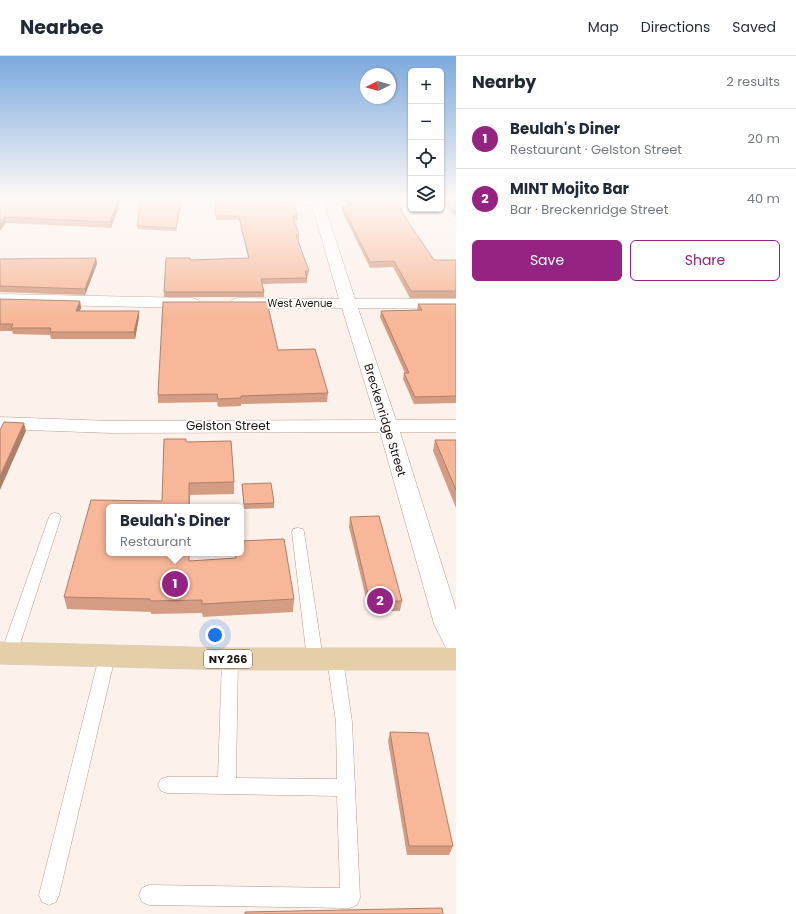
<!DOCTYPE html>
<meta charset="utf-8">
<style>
body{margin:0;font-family:Poppins,sans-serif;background:#f2f2f3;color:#1f2937}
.controls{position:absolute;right:12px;top:12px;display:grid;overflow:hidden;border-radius:6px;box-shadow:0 1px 3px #0004}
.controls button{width:36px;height:36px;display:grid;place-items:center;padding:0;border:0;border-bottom:1px solid #e0e1e3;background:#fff;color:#1f2937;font:20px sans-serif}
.compass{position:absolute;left:360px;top:12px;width:36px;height:36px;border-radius:50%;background:#fff;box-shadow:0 1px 3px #0004;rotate:265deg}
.you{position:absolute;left:215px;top:579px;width:14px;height:14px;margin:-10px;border:3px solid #fff;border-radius:50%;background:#1a73e8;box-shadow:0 0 0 6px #1a73e833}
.badge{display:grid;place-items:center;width:26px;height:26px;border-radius:50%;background:#942382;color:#fff;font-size:13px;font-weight:700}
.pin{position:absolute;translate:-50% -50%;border:2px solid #fff;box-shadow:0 1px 4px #0006}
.popup{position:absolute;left:106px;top:448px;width:138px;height:52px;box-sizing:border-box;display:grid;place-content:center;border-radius:6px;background:#fff;filter:drop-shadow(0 1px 3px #0005);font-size:13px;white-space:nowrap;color:#747a83}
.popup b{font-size:15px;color:#1f2937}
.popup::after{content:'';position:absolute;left:50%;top:100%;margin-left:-8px;border:8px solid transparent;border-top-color:#fff}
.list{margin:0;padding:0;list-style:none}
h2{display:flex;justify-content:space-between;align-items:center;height:52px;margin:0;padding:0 16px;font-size:17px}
h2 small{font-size:13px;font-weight:400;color:#747a83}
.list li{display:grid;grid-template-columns:26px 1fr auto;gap:12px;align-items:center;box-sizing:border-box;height:60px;padding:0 16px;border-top:1px solid #e0e1e3}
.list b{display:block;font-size:15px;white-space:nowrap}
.list p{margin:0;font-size:13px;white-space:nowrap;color:#747a83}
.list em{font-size:13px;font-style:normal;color:#747a83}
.actions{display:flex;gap:8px;padding:12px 16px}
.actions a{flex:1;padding:9px 0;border:1px solid #942382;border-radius:6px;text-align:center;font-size:14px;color:#942382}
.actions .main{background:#942382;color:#fff}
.icon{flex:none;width:22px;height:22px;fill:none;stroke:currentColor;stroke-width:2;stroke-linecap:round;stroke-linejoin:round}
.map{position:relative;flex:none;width:456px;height:858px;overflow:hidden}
header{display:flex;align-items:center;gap:24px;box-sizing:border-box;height:56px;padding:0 20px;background:#fff;border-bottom:1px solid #e0e1e3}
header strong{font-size:19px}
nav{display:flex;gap:22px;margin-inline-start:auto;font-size:14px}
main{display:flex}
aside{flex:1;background:#fff}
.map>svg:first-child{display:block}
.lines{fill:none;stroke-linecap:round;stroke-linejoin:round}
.service-casing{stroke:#b79d90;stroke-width:1}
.minor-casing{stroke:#b79d90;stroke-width:1}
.primary-casing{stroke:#d2d0cf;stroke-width:1}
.service{fill:#fff;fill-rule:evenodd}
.minor{fill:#fff;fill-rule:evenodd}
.primary{fill:#e4cfa9;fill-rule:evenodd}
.wall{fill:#d49d83}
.shaded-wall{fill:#ad806a}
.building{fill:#f7b798;stroke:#ad806a}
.labels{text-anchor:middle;stroke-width:4;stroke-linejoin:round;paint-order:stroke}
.far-street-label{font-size:10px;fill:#1f1510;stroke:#fff}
.shield{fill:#fff;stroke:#625b58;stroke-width:1}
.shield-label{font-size:11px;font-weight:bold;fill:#1f1510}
.street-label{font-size:12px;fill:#1f1510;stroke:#fff}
</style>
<header>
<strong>Nearbee</strong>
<nav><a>Map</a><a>Directions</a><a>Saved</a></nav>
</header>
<main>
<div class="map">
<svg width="456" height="858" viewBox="0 0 456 858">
<rect width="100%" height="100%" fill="#fcf1eb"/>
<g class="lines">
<defs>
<g id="service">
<polygon points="55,457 59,458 61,461 17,597 14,601 9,603 4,601 1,597 49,461 51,458"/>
<polygon points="298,472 303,473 304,476 323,603 320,607 315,609 310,607 307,603 292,476 293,473"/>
<polygon points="107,595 112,597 115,601 59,839 56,846 49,849 42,846 39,839 99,601 102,597"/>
<polygon points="230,597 235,599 238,603 236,722 337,723 336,666 327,603 330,599 335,597 340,599 343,603 352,666 360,842 357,849 350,852 149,849 142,846 139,839 142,832 149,829 340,832 337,740 167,737 161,735 158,729 161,723 167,721 218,721 222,603 225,599"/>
</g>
<g id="minor">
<polygon points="105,142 322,142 355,243 456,243 456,253 358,252 396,364 456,364 456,376 400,376 456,554 456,595 446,592 434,568 380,376 111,377 0,373 0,361 111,365 376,364 342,252 237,252 232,250 229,247 232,244 237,242 339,243 312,149 111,146"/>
<polygon points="0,238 193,242 198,244 201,247 198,250 193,252 0,248"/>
</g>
<polygon id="primary" points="0,586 230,592 456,592 456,614 230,614 0,608"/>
</defs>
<use href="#service" class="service-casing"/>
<use href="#minor" class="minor-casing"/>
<use href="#primary" class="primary-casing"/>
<use href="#service" class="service"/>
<use href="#minor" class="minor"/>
<use href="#primary" class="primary"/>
</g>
<g class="wall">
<polygon points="0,142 119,142 120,148 111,172 6,167"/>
<polygon points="344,142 395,142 402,153 402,156 405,161 434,204 456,204 456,242 410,242 393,211 370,212 342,155 342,150 348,150"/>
<polygon points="441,142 456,142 456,161 455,161"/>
<polygon points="181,145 181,149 176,175 138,173 137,170"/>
<polygon points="215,145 298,160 298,164 294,164 299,179 299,184 298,184 309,215 308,220 306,220 307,222 307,227 262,228 264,236 264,241 164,241 164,236 248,202 239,164 216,164"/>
<polygon points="96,202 97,208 85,239 0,236 0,203"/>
<polygon points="0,243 80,245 81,252 79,255 139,255 139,261 135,283 51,283 50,279 13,278 12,275 0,275"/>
<polygon points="418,248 456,248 456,347 414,348 403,323 404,317 405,317 380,261 381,255 417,254"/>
<polygon points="278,294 328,337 327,346 241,348 241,350 218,351 217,346 158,347 158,339"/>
<polygon points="164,383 186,383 186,386 231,385 234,426 234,438 190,439 190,451 109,451 109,497 189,497 189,505 235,502 234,497 241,497 241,485 284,483 294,543 293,556 203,561 202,557 151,558 151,556 67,553 64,541 91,444 162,445"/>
<polygon points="435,384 456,384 456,452 433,395"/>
<polygon points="242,428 274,447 274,452 244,453"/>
<polygon points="350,461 402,545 400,555 369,555 349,471"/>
<polygon points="390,676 453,790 449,799 407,799 388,685"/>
</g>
<g class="shaded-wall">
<polygon points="119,142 120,148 111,172 110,166"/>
<polygon points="181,145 181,149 176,175 176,172"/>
<polygon points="5,161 6,167 0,175 0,168"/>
<polygon points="96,202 97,208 85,239 85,233"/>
<polygon points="80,245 81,252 77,261 76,255"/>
<polygon points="139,255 139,261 135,283 134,276"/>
<polygon points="24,367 26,375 0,434 0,420"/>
</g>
<g class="building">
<polygon points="0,142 119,142 110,166 5,161 0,168"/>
<polygon points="347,142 395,142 402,153 400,153 405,161 434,204 456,204 456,235 411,235 394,205 370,206 342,150 351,150"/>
<polygon points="444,142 456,142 456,157"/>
<polygon points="141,144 181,145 176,172 137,170"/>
<polygon points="215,145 293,146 298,160 293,160 299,179 296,179 309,215 305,215 307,222 261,223 264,236 164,236 166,202 190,202 190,204 249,202 239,160 216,160"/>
<polygon points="96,202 85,233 0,230 0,203"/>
<polygon points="0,243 80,245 76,255 139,255 134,276 50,276 51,272 11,272 13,268 0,268"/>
<polygon points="163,246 267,246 278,294 315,293 328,337 241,340 241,342 218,343 217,338 158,339"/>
<polygon points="418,248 456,248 456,340 415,341 404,317 409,317 381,255 422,254"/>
<polygon points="4,366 24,367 0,420 0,374"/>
<polygon points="164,383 186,383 186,386 231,385 234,426 189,427 189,451 109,451 109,497 189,497 189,505 236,502 236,497 241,497 241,485 284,483 294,543 202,548 202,544 150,545 150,543 64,541 91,444 162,445"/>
<polygon points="435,384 456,384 456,434"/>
<polygon points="271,427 274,447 244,448 242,428"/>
<polygon points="379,460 402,545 370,546 350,461"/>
<polygon points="390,676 428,677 453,790 409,790"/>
<polygon points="442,852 443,858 245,858 245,856"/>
</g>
<linearGradient id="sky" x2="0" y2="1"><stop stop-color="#7baade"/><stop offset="0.54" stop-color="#fef9f6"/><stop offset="1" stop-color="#fef9f6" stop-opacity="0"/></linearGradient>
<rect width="456" height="263" fill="url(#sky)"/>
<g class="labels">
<g class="far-street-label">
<text x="300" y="251">West Avenue</text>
</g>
<rect class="shield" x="204" y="594" width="48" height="18" rx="3"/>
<g class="shield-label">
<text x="228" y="607">NY 266</text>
</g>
<g class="street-label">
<text transform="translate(385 364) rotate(73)" y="4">Breckenridge Street</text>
<text x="228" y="374">Gelston Street</text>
</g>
</g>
</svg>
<div class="controls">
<button>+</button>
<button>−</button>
<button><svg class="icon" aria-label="locate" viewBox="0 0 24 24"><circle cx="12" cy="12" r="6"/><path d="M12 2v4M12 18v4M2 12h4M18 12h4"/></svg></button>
<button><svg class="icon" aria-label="layers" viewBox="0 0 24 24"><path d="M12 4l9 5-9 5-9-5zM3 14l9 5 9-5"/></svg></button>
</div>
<svg class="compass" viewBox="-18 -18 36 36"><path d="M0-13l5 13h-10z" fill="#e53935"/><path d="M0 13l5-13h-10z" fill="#747a83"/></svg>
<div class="you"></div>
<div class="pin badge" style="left:175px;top:528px">1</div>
<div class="popup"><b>Beulah's Diner</b>Restaurant</div>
<div class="pin badge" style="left:380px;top:545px">2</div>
</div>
<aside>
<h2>Nearby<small>2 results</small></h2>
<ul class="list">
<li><span class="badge">1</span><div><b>Beulah's Diner</b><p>Restaurant · Gelston Street</p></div><em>20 m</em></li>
<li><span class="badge">2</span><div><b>MINT Mojito Bar</b><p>Bar · Breckenridge Street</p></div><em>40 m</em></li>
</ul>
<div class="actions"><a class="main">Save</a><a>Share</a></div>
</aside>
</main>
